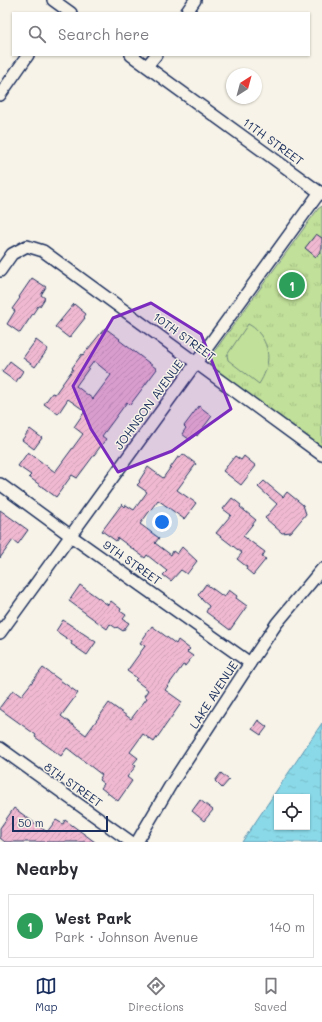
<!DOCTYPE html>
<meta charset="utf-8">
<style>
body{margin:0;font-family:Mali,sans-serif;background:#f2f2f3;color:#2b2b33}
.controls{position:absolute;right:12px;bottom:12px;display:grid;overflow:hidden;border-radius:0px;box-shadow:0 1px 3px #0004}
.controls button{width:36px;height:36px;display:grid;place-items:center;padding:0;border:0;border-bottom:1px solid #e1e1e2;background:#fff;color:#2b2b33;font:20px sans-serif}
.compass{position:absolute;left:226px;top:68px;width:36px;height:36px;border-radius:50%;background:#fff;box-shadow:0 1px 3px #0004;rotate:36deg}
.scale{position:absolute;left:12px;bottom:10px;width:96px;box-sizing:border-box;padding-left:4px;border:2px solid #1b2f5e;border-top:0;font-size:11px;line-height:14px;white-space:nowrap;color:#1b2f5e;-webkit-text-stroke:3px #f7f3e8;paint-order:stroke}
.you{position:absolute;left:162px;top:522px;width:14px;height:14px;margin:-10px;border:3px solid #fff;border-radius:50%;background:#1a73e8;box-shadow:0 0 0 6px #1a73e833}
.badge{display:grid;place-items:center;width:26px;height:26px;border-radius:50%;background:#1b2f5e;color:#fff;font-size:13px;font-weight:700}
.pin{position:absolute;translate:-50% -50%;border:2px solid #fff;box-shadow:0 1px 4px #0006}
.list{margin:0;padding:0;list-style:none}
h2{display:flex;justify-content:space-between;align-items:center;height:52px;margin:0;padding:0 16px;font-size:17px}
h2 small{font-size:13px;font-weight:400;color:#7c7c81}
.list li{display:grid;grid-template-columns:26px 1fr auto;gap:12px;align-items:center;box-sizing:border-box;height:64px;margin:0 8px 8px;padding:0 8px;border:1px solid #e1e1e2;border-radius:0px}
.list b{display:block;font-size:15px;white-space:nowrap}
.list p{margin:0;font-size:13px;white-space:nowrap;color:#7c7c81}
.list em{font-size:13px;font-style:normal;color:#7c7c81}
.icon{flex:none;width:22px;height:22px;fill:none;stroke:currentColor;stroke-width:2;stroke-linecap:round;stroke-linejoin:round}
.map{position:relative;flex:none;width:322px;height:842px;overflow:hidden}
.search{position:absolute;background:#fff;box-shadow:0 1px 3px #0004;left:12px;right:12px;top:12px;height:44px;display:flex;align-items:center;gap:10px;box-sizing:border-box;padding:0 14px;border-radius:0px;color:#7c7c81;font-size:15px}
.sheet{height:124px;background:#fff}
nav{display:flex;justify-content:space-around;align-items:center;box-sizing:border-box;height:56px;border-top:1px solid #e1e1e2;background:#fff;font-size:11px;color:#7c7c81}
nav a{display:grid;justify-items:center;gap:2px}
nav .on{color:#1b2f5e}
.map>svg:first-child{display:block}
.grass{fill:url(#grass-tufts);stroke:#6e887c}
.garden{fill:#c1e099;stroke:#6e887c}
.water{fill:url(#water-ripples);stroke:#5e95b1;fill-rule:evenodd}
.building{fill:url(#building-hatch);stroke:#1b2f5e;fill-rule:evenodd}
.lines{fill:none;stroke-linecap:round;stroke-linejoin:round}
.street-casing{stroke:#1b2f5e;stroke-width:14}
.street{stroke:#f7f3e8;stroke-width:11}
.marked{fill:#7b2cbf;fill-opacity:0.2;stroke:#7b2cbf;stroke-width:3;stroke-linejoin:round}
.labels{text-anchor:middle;stroke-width:3;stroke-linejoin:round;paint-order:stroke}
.street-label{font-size:12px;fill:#1b2f5e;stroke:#f7f3e8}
</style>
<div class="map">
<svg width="322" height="842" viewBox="0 0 322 842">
<defs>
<pattern id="grass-tufts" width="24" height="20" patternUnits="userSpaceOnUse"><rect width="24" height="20" fill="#c1e099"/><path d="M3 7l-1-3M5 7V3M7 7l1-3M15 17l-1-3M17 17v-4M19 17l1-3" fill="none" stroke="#a5c086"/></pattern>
<pattern id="water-ripples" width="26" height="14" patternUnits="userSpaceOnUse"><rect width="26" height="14" fill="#8ad9e8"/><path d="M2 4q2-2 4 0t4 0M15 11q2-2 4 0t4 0" fill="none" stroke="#76bbc9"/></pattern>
<pattern id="building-hatch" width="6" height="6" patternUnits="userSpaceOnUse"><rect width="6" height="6" fill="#f0b9d1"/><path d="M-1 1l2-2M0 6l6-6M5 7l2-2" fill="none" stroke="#cd9fb6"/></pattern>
</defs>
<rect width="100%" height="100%" fill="#f7f3e8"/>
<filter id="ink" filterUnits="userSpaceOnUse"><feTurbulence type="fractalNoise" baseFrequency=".025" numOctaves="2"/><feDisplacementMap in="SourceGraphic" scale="8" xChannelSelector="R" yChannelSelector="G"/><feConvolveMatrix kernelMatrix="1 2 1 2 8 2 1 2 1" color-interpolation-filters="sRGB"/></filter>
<g filter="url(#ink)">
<polygon class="grass" points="322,206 322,450 207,364 208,360 318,209"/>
<path class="garden" d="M248 324C252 326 256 329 258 332 272 348 270 367 259 384L228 360 227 355Z"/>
<path class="water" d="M322 723V842H242ZM277 797H307V827H277Z"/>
<g class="building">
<polygon points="316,234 322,238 322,249 316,257 305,248"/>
<polygon points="32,278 46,287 41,295 45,298 40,306 38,306 20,333 7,324 15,311 12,309 20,298 19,297"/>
<polygon points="74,304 86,314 84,317 85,318 69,338 55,327"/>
<path d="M105 328 120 339 119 340 157 369 130 405 127 402 102 436 106 439 77 478 72 475 56 497 29 477 31 475 18 466 28 452 55 472 83 434 74 427 85 411 68 399 58 414 44 404 52 393 55 394 73 369 72 368 82 354 83 355ZM94 361 111 375 93 399 76 386Z"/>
<polygon points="36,340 48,349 35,367 23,358"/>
<polygon points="10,361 23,371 16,382 2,372"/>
<polygon points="199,406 212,416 197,436 195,434 190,440 182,434 186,428 184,426"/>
<polygon points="30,429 42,438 34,449 22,440"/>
<polygon points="183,454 196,464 177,490 196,503 184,519 158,500 140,524 159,538 155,543 171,555 173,551 177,554 182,547 197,561 187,574 181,570 171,581 163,575 167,571 147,555 145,558 118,538 116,541 102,531 122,504 125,507 126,505 134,510 147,492 137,485 140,482 139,481 148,467 163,478 178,457 180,458"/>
<polygon points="235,456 241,460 244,456 256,466 241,485 223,471"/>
<polygon points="264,481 283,497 287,492 303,505 306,514 291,532 282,533 265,518 277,504 258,487"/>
<polygon points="232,498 241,505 240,507 256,520 243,536 265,552 262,557 266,559 253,575 246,569 247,567 237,559 242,553 216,533 231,515 223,509"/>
<polygon points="0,510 28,530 18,544 13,540 0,558"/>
<polygon points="206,584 224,597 229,590 237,596 236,598 247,606 230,630 206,612 209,606 202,600 202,599 198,595"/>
<polygon points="80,585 108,605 111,601 121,609 120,611 126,615 123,619 129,623 123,631 117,627 116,628 110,624 107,629 69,601"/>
<polygon points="63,620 96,642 87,655 71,644 72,642 56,631"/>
<polygon points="152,626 176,644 178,640 190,649 187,652 193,656 185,666 183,665 165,690 182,702 154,742 143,734 130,752 138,758 133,764 136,766 127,777 132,781 118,801 101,788 104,784 99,780 102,775 67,748 61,756 35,737 36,735 0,709 0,707 13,690 21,696 43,668 78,693 61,716 86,735 109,703 131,719 147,698 144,696 148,690 135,680 137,678 127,671 145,646 140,643"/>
<polygon points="258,720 267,727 261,735 252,729"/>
<polygon points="221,773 229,780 222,788 215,781"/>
<polygon points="200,800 213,810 204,821 192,811"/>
<polygon points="14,808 47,832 56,820 63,824 65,820 95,842 5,842 0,838 0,828"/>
</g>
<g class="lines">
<defs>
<g id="street">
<polyline points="53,0 71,13"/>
<polyline points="186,13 195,0"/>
<polyline points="131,55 322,194"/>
<polyline points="147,66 156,55"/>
<polyline points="0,95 28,55"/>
<polyline points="0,271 12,254 27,246 43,251 322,455"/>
<polyline points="0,484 71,536 250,663"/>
<polyline points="0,633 320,192"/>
<polyline points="0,748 131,842"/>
<polyline points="137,842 170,786 256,654 277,623 322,569"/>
</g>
</defs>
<use href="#street" class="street-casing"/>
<use href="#street" class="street"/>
</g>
</g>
<path class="marked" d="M151 303 201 334 231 409 172 451 118 472 91 429 73 386 113 318Z"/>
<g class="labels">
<g class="street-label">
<text transform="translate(273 142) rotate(36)" y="4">11TH STREET</text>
<text transform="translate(184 337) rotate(36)" y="4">10TH STREET</text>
<text transform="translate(149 405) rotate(-54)" y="4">JOHNSON AVENUE</text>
<text transform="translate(132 563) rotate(35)" y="4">9TH STREET</text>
<text transform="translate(214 695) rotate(-57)" y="4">LAKE AVENUE</text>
<text transform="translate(73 785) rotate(35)" y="4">8TH STREET</text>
</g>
</g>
</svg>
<div class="controls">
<button><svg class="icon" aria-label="locate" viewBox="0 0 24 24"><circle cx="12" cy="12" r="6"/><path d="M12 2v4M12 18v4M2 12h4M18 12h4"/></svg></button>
</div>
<svg class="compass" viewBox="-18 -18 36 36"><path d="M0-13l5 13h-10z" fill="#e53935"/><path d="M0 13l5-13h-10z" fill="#7c7c81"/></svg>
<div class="scale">50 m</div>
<div class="you"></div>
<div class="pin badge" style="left:292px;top:285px;background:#2e9e5b">1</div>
<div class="search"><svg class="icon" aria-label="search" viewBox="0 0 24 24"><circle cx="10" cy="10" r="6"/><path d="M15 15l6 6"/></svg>Search here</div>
</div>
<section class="sheet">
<h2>Nearby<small></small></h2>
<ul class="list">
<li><span class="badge" style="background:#2e9e5b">1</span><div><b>West Park</b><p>Park · Johnson Avenue</p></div><em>140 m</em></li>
</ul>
</section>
<nav>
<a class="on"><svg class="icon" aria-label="map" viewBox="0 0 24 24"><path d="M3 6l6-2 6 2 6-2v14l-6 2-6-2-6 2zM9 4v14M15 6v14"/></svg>Map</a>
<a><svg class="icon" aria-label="directions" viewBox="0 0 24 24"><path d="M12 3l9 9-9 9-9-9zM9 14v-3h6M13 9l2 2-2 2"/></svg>Directions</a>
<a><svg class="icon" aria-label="saved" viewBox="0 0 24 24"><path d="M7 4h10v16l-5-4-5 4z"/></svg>Saved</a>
</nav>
